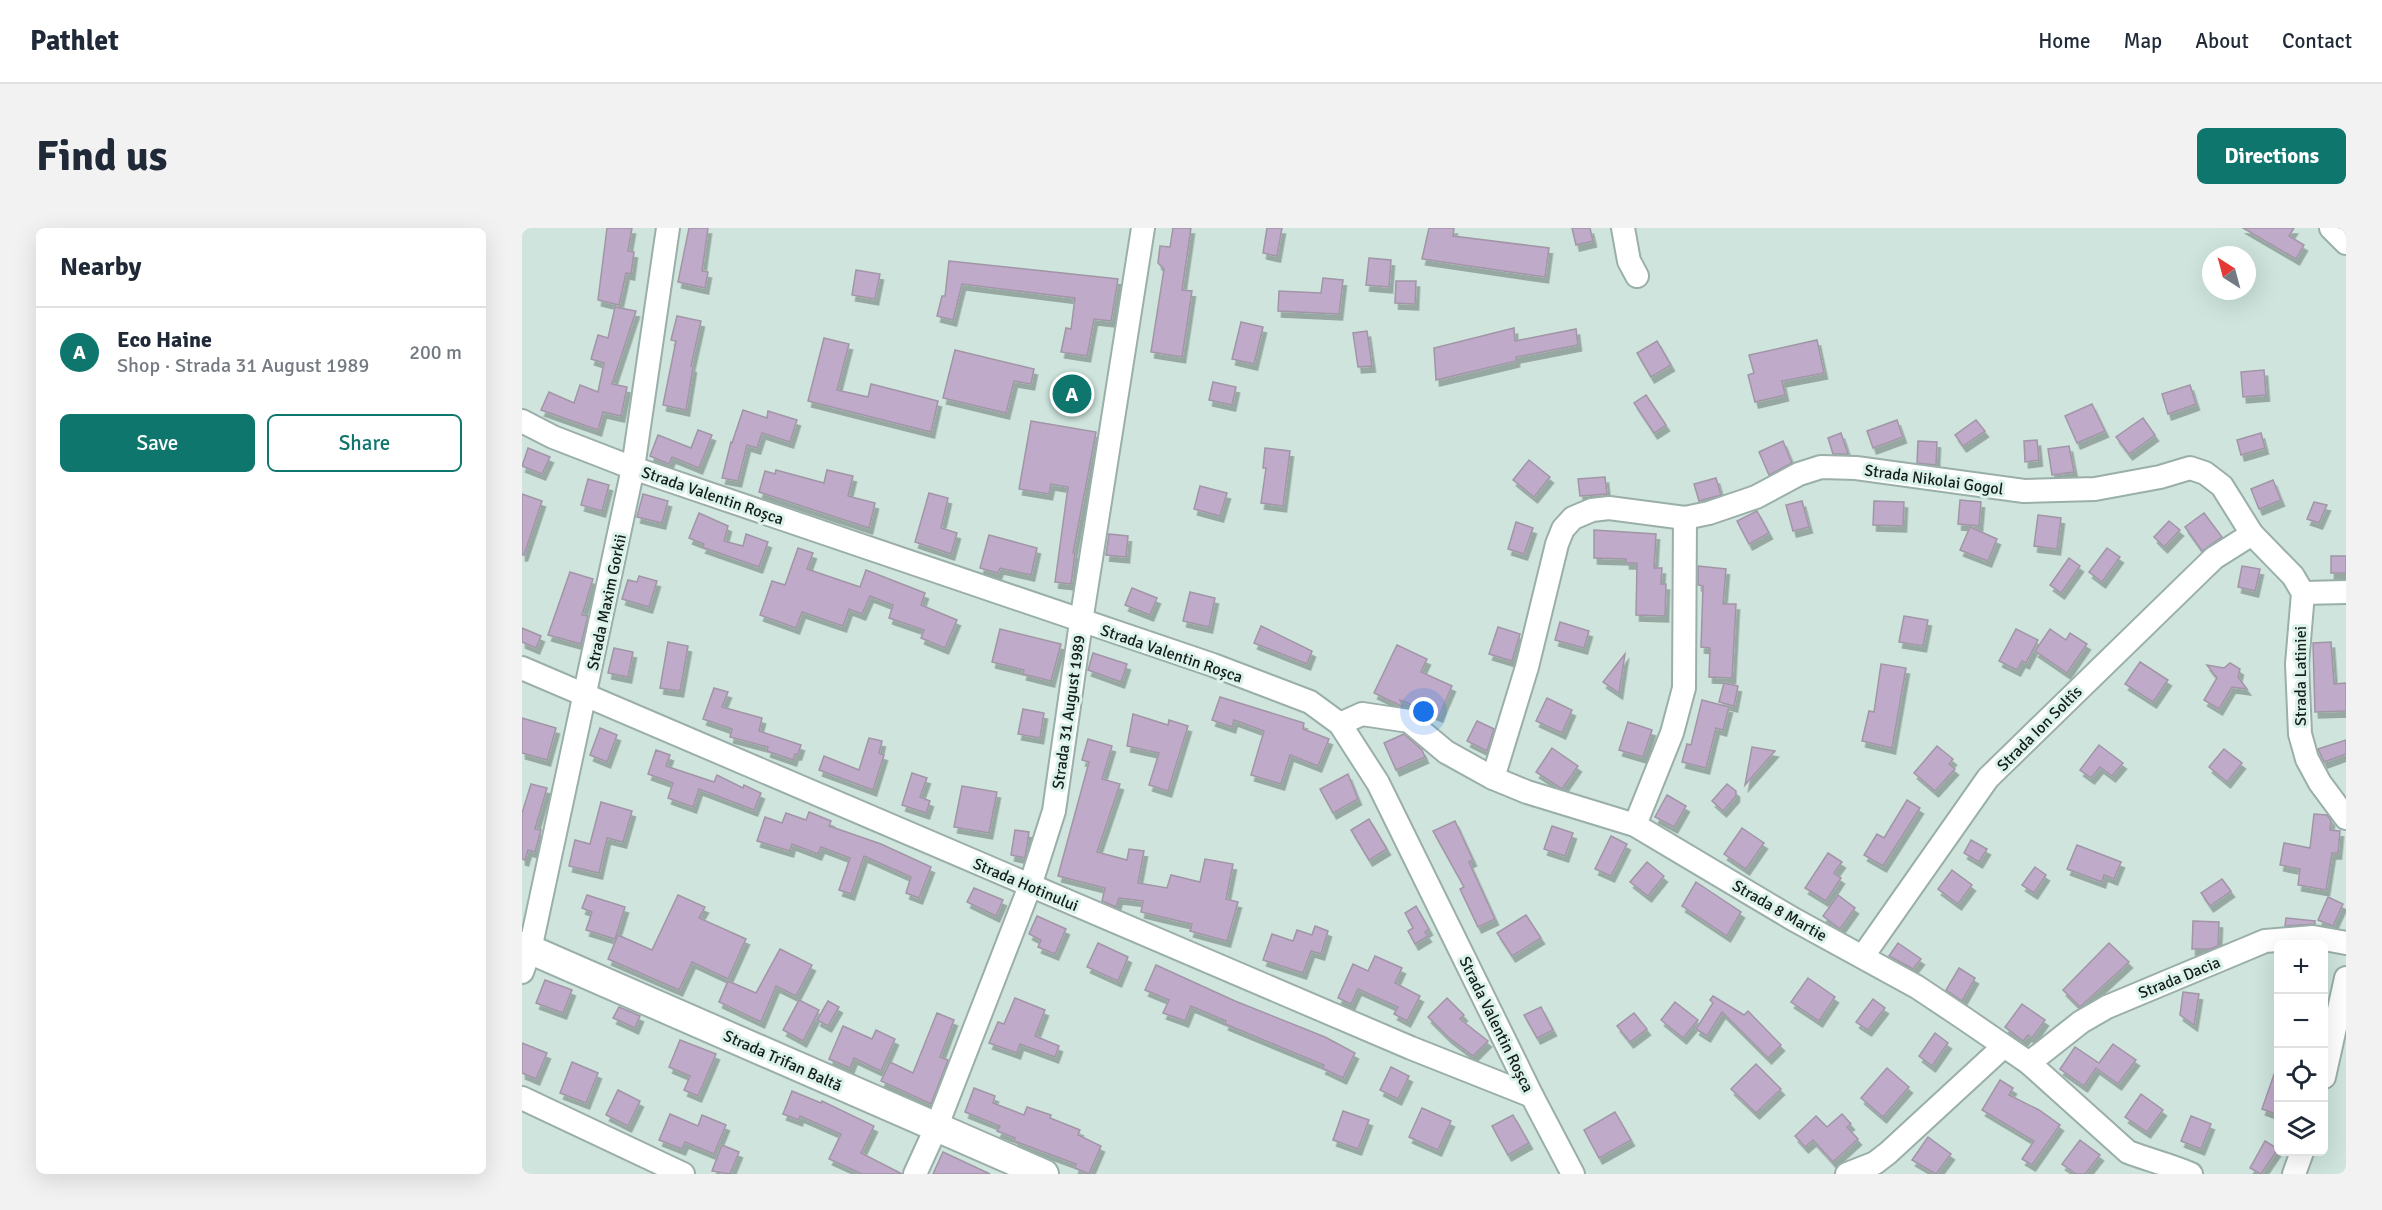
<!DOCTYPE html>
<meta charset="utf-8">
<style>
body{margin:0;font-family:Signika,sans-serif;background:#f2f2f3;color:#1f2937}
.controls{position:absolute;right:18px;bottom:18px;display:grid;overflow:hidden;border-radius:9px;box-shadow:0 6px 24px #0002}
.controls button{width:54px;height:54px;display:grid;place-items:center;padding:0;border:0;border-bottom:2px solid #e0e1e3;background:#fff;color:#1f2937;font:30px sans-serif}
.compass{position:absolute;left:1680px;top:18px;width:54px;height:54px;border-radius:50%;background:#fff;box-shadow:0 6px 24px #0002;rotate:324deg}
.you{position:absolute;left:902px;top:484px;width:21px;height:21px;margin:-15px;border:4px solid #fff;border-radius:50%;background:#1a73e8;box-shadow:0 0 0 9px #1a73e833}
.badge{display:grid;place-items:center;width:39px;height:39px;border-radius:50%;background:#0f766e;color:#fff;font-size:20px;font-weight:700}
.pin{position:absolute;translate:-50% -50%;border:3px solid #fff;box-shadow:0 2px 6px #0006}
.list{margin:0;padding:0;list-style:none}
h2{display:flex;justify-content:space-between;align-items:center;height:78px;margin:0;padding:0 24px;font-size:26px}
h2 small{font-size:20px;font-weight:400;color:#747a83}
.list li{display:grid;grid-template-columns:39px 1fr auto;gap:18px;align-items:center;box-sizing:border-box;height:90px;padding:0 24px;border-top:2px solid #e0e1e3}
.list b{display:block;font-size:22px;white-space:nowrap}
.list p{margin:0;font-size:20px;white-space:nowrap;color:#747a83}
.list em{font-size:20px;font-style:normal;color:#747a83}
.actions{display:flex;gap:12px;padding:18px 24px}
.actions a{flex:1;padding:14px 0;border:2px solid #0f766e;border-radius:9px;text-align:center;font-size:21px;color:#0f766e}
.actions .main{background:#0f766e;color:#fff}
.icon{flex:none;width:33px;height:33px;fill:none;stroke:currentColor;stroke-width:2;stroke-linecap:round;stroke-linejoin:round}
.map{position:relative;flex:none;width:1824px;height:946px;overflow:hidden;border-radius:9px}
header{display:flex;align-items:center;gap:36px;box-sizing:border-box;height:84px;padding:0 30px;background:#fff;border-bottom:2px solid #e0e1e3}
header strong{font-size:28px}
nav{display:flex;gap:33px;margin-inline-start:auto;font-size:21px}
.intro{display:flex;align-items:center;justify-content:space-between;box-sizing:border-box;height:144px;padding:0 36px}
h1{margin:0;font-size:42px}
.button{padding:15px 27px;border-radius:9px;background:#0f766e;color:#fff;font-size:21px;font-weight:700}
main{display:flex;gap:36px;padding:0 36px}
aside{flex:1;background:#fff;border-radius:9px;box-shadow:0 6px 24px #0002}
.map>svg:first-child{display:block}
.building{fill:#bfaac9;stroke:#a196a6;stroke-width:1.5;filter:url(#shadow)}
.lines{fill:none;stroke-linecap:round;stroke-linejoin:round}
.minor-casing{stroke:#9aafa9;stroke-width:26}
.major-casing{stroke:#9aafa9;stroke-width:32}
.minor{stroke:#fff;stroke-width:22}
.major{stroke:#fff;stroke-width:28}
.labels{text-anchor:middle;stroke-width:6;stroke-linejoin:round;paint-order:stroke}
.street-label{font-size:16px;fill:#161e1c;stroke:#dbf2ea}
</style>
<header>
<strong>Pathlet</strong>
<nav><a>Home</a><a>Map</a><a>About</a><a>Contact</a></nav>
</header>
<div class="intro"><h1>Find us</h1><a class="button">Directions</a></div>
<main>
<aside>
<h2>Nearby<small></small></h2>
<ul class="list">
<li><span class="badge">A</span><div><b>Eco Haine</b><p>Shop · Strada 31 August 1989</p></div><em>200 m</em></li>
</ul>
<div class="actions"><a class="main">Save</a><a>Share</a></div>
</aside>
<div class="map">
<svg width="1824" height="946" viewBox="0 0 1824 946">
<defs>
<filter id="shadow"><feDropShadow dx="3.5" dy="6" stdDeviation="0" flood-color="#0004"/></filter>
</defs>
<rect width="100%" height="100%" fill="#cee4dd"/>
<g class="building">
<polygon points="85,0 110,0 106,23 112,24 109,46 104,45 97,77 76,72"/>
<polygon points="167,0 186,0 180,43 186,44 183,60 156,54"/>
<polygon points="651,0 669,0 660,62 670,63 660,129 629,124 642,41 636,35 638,18 648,19"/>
<polygon points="745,0 760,0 755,28 741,25"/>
<polygon points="907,0 932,0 931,8 1027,20 1023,49 900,31"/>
<polygon points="1050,0 1068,0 1071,13 1054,17"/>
<polygon points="1721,0 1772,0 1767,8 1782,17 1774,31"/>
<polygon points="847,30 869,32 867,59 844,57"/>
<polygon points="427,33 596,51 589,93 572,91 565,128 539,124 544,100 549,101 553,70 440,56 431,92 415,88 420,68 423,68"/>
<polygon points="334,42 358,46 353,71 330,67"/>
<polygon points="801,50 821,52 817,86 756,83 757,63 799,65"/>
<polygon points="874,53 894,53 893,76 873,75"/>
<polygon points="93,79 114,83 90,156 105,159 99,188 81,184 76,202 19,182 27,164 52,175 58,157 76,164 82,135 69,131 76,107 86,110"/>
<polygon points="155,88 179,93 169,138 171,139 164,182 141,177 154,113 149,112"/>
<polygon points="719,94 741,99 732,136 710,131"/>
<polygon points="992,100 993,113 1054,101 1056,117 994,129 994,133 914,152 912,120"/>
<polygon points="845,103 850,138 836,139 831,105"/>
<polygon points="302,110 327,116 315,162 346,169 349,156 416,173 409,204 286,173"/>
<polygon points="1295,112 1302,145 1260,153 1263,167 1233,174 1226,147 1232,145 1227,127"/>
<polygon points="1135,113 1149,137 1129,149 1115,125"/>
<polygon points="433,122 512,141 509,156 492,153 484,185 421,170"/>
<polygon points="1742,142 1744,167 1721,169 1719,144"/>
<polygon points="691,154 714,159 710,177 687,172"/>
<polygon points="1668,157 1674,176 1646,186 1640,166"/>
<polygon points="1124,167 1144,197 1132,205 1112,175"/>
<polygon points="1570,176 1583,203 1555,215 1543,188"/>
<polygon points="221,182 245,190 246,183 275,192 268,214 240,205 235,220 225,217 216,253 200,250 209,214 210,215"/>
<polygon points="1621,190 1633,207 1607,226 1594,209"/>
<polygon points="1375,192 1381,209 1351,220 1345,203"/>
<polygon points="1454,192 1463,203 1441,218 1433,207"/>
<polygon points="509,193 574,204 551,325 553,325 549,356 533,354 546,259 529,256 527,266 497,261"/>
<polygon points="176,202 190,207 177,240 150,229 147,236 128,228 136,207 169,220"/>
<polygon points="1319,205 1326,226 1311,226 1306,210"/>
<polygon points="1739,205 1743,220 1719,227 1715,212"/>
<polygon points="1515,212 1517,232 1503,234 1502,213"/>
<polygon points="1261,213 1270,235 1247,247 1237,224"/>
<polygon points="1396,213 1415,214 1414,237 1395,235"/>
<polygon points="1547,218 1552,244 1530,247 1526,221"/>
<polygon points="6,220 28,229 20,246 0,238"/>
<polygon points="743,220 768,223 761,278 739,275 744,240 741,240"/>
<polygon points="1007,232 1028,249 1012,269 991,252"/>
<polygon points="254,242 302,255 305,242 331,248 326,268 353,275 347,300 237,264 243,243 253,246"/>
<polygon points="1083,249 1085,266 1058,268 1056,251"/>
<polygon points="1194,250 1199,267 1177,273 1172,256"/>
<polygon points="66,251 87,257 80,283 59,277"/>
<polygon points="1751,252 1759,272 1737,281 1729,261"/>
<polygon points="678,258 705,265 698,288 672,281"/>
<polygon points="407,265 426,270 419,300 435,305 429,326 393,314"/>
<polygon points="0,266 20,273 2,327 0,327"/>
<polygon points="121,266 146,273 140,295 115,289"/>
<polygon points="1438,272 1459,274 1457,298 1436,296"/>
<polygon points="1280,273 1287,299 1271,303 1264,277"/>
<polygon points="1352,273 1382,274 1381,298 1351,297"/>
<polygon points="1792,274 1805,277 1797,295 1785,291"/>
<polygon points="1235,283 1247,305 1227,316 1215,293"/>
<polygon points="177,285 206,298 202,313 221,318 224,306 246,314 237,339 180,319 182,316 167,310"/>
<polygon points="1682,285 1700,309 1680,323 1663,299"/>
<polygon points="1516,287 1539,290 1535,321 1512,318"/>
<polygon points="1647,293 1658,302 1642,319 1632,309"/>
<polygon points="994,294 1011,300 1002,326 986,321"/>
<polygon points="1448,299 1475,311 1466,333 1438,322"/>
<polygon points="1072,302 1134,306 1132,340 1140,340 1139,356 1144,356 1143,388 1114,387 1115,335 1104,335 1104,331 1072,330"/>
<polygon points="587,306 606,308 604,329 584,327"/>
<polygon points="467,307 515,320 509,347 478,340 476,345 458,340"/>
<polygon points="276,320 291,325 285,341 338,359 344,342 403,365 399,377 435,392 423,420 399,410 402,402 367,390 371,377 348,368 340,386 327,381 321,398 280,384 274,400 238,387 250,353 263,357"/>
<polygon points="1585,320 1598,329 1580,354 1567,344"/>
<rect x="1809" y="328" width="15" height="17"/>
<polygon points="1547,330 1558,338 1539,365 1528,357"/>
<polygon points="1176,338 1204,341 1201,376 1214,376 1210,450 1187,449 1188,420 1179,419 1181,358 1176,357"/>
<polygon points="1720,338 1738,341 1733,363 1716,359"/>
<polygon points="48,344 71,351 60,387 66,388 59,416 26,407"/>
<polygon points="117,348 135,353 127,379 100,371 106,352 115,354"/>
<polygon points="610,360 635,370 628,387 603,377"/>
<polygon points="668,364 693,370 687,399 661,393"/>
<polygon points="1382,388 1406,392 1401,418 1377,414"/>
<polygon points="1038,394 1067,403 1062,420 1033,412"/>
<polygon points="739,398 790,423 785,436 732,415"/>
<polygon points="976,399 998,406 990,433 967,426"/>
<polygon points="0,400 19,408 14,420 0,414"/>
<polygon points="478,401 539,416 529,453 501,446 502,442 470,434"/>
<polygon points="1494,401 1516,412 1504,435 1500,433 1495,442 1477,433"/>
<polygon points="1528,401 1544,412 1548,405 1565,416 1545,445 1513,423"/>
<polygon points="146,414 166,418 158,463 138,460"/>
<polygon points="1809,414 1812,456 1824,455 1824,483 1793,484 1791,415"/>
<polygon points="875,417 905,431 899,444 930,458 917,488 878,472 881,479 879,478 852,465"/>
<polygon points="92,420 111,424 106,449 86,445"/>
<polygon points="571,425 605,436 599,454 566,442"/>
<polygon points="1103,426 1097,465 1081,454"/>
<polygon points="1618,434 1646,452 1631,474 1603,456"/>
<polygon points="1708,435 1718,441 1716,449 1725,461 1710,459 1697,481 1682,472 1695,450 1685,437 1702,440"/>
<polygon points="1359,436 1384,440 1370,520 1340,513 1347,483 1352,484"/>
<polygon points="1202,455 1216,458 1212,478 1197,474"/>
<polygon points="192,460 206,464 200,479 240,490 237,503 279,517 276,526 273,526 271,532 245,523 246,519 208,509 210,501 181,491"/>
<polygon points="698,469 782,495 781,501 807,511 796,538 768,527 759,556 729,547 742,503 712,492 710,499 690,492"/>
<polygon points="1025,470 1050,482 1040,505 1014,493"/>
<polygon points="1180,472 1207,479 1201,502 1194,500 1184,540 1160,534 1165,516 1169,517"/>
<polygon points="501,481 522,485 518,510 496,506"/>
<polygon points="611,486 646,497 647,492 666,498 646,563 627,557 637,525 605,518"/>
<polygon points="0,490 34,500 25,532 0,525"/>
<polygon points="955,493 972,501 965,523 945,513"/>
<polygon points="1106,494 1130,502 1121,529 1097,522"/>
<polygon points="78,500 95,507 85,534 68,527"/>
<polygon points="882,506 900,522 903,529 874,542 862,515"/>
<polygon points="347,510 360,513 357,525 362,527 351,562 297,542 302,528 337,542"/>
<polygon points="566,511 590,518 580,551 598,556 575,624 605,632 607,621 622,623 616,655 645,660 649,647 678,654 683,631 711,636 704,671 716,674 705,713 668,703 670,696 619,684 621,673 597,670 594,679 580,673 583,660 536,648 567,534 560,532"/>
<polygon points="1824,512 1824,526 1802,534 1796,521"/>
<polygon points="1577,517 1601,535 1590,548 1578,539 1569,550 1558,542"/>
<polygon points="1415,518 1431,531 1427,536 1433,541 1413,563 1392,545"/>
<polygon points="1230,519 1253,523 1223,557"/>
<polygon points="1030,520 1056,538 1040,561 1014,544"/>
<polygon points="1702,521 1720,535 1705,554 1687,539"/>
<polygon points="134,522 148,527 144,538 192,554 195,547 221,560 222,557 239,565 232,582 177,561 171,579 146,570 151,555 126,546"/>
<polygon points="390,545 405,550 398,569 408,573 404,585 380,577"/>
<polygon points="826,546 836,571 811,585 798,561"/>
<polygon points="9,556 25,560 13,601 19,602 13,624 6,622 3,632 0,631 0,585"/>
<polygon points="1205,556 1214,563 1214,568 1201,583 1190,573"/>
<polygon points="440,558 475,564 467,605 432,599"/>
<polygon points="1145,567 1164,578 1152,599 1133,589"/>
<polygon points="1385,572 1398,580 1361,638 1342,627 1355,606 1362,610"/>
<polygon points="79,574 110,583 101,614 85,610 77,645 47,638 53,612 68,616"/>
<polygon points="287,584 309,593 307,598 359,616 409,639 397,670 384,665 389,649 342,628 329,666 317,662 328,630 299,619 296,626 270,616 268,623 235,613 243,589 260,595 264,585 284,592"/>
<polygon points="1792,586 1805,587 1809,592 1808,602 1818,603 1816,625 1810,625 1804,662 1776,657 1778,641 1758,637 1762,615 1788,620"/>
<polygon points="847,591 865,621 847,632 829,602"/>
<polygon points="933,593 951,632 947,634 973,691 956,699 938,661 942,659 911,603"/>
<polygon points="1030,598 1051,605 1043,628 1022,621"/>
<polygon points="1220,600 1242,615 1224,641 1202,626"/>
<polygon points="493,602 507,604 503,630 489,627"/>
<polygon points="1089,608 1105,616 1089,648 1073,641"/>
<polygon points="1449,612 1465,621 1457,634 1442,625"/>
<polygon points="1555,617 1599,634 1592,651 1582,647 1580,654 1545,641"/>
<polygon points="1306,625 1320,634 1312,645 1319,650 1304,673 1283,660"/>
<polygon points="1125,634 1142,648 1126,668 1108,654"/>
<polygon points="1513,639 1524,647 1512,665 1500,657"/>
<polygon points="1430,642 1450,657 1436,676 1416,661"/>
<polygon points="1700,651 1709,663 1688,678 1679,665"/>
<polygon points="1174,654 1219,684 1205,708 1160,678"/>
<polygon points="452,660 481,672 474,688 445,674"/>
<polygon points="65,667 103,679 93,711 64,702 70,684 60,680"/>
<polygon points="156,667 183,679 177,690 224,711 206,751 170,734 157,762 86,731 96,707 130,722"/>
<polygon points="1316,667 1333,680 1318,701 1301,688"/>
<polygon points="1806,669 1821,676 1811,698 1796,692"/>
<polygon points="894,678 907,701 903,704 906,708 893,716 886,703 891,700 883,685"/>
<polygon points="1004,687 1019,710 990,728 975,705"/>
<polygon points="515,688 544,701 533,726 516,719 519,712 507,706"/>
<polygon points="1764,690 1793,693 1793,696 1763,698"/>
<polygon points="1671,693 1697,694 1696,718 1688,721 1670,721"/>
<polygon points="793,698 806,703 799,726 789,723 781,745 741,732 750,706 771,713 775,702 790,707"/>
<polygon points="576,715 606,729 596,753 565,739"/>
<polygon points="1376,715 1399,731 1391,741 1367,728"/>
<polygon points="1587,715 1607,734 1558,779 1541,762"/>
<polygon points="258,721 290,737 274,768 254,758 239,794 197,774 206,753 234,765"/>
<polygon points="853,728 880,740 873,755 898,768 885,793 872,786 876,779 836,761 829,776 816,770 831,736 846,743"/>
<polygon points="634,737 713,773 803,809 833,825 821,850 800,840 802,837 703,796 704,793 669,778 663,793 641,785 647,772 623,762"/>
<polygon points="1437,740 1453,750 1440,773 1424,762"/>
<polygon points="1286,750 1313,769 1297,793 1269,774"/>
<polygon points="23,752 50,762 41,785 14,775"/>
<polygon points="1661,764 1677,766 1672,797 1658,787"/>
<polygon points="1191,768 1222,787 1226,783 1259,817 1246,830 1200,784 1185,808 1174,801 1191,775 1188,772"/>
<polygon points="493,770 523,782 513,808 537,818 533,829 498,816 495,825 467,815 476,794 482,796"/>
<polygon points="925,770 942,787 938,791 966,813 951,828 926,809 906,789"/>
<polygon points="1351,771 1363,780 1346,802 1334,794"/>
<polygon points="277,772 297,782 281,813 261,802"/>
<polygon points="306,773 317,779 306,798 295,792"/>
<polygon points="1153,774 1176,792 1161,810 1139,792"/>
<polygon points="1500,776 1523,792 1510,810 1506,807 1501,813 1483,799"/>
<polygon points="97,779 118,788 113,800 91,790"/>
<polygon points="1019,779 1031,802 1015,810 1002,787"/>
<polygon points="415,785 432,792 418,829 426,832 409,876 359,853 368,834 391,845"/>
<polygon points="1112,785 1125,801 1108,814 1095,798"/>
<polygon points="321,798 350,811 354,802 373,811 359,843 332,830 328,840 307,831"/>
<polygon points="1413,805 1426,815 1410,838 1397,828"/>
<polygon points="158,812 194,826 176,868 162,862 168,848 147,839"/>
<polygon points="0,815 25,825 14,851 0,845"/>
<polygon points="1591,816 1614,832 1596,856 1574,840 1562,858 1538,841 1553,819 1577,835"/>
<polygon points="50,834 76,845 64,875 38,865"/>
<polygon points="1234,836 1259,861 1234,885 1209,861"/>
<polygon points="1755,838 1756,839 1756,887 1740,881"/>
<polygon points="869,839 887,848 876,871 858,862"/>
<polygon points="1365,840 1387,859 1361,889 1339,870"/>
<polygon points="1478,852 1491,860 1487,867 1517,882 1538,897 1510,937 1500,931 1512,913 1460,882"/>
<polygon points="452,860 473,868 471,875 502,887 505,879 529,887 528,890 558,902 556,907 579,918 567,946 553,940 554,936 492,913 493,910 475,903 478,898 443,884"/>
<polygon points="96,862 118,873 106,898 84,887"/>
<polygon points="270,863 299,875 300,873 352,898 339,925 380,946 340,946 307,931 319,906 278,888 277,892 261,886"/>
<polygon points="1619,866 1641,882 1625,904 1603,889"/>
<polygon points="900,880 929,893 916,922 887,909"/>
<polygon points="821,883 847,892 836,921 811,912"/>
<polygon points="1093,884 1109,912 1077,930 1062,902"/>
<polygon points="148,886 176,898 180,887 204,897 192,926 163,914 160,921 137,912"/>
<polygon points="1320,886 1329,896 1325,899 1336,911 1311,934 1291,912 1283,919 1273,908 1294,888 1305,899"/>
<polygon points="991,887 1007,915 986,927 970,898"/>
<polygon points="1669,888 1689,896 1679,921 1659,913"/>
<polygon points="1406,909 1429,926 1414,946 1390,932"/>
<polygon points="1558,912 1578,927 1563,946 1554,946 1540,936"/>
<polygon points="1743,913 1756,921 1739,946 1728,940"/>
<polygon points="200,917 217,924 208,946 190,943"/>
<polygon points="421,924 468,946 411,946"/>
</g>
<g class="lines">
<defs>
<g id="minor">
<polyline points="1101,0 1107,33 1115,48"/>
<polyline points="1809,0 1824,15"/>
<polyline points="0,193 31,209 111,240 691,437 788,474 818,496 856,555 1010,868 1051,946"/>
<polyline points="1781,365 1824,364"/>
<polyline points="0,440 889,820 1010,868"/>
<path d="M818 496 840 486 887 493 924 524 971 550 1005 564 1113 597 1271 691 1395 759 1443 791 1507 835 1606 924C1627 932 1648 937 1669 946"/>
<polyline points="971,550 1005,439 1035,316 1041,301 1051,290 1070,282 1087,280 1163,290 1187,285 1234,269 1277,246 1299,239 1334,240 1502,263 1573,261 1638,249 1668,240 1683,245 1700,258 1730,306 1771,348 1781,365 1775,436 1778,506 1785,531 1798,555 1824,590"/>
<polyline points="1113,597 1150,505 1162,460 1163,290"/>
<polyline points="1341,728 1466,550 1692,330 1730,306"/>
<polyline points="0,744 8,722 111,240 146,0"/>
<polyline points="1507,835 1559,794 1585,779 1743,713 1791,709 1824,715"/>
<polyline points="1802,849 1824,750"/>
<polyline points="0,870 161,946"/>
<polyline points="393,946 414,900 508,658 532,583 559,394 621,0"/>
<polyline points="1325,946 1353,935 1366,925 1481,819"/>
<polyline points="1772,946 1780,924"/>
</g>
<polyline id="major" points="0,718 522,946"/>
</defs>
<use href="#minor" class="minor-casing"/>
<use href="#major" class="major-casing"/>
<use href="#minor" class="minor"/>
<use href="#major" class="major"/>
</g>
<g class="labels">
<g class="street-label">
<text transform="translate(1412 251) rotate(8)" y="6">Strada Nikolai Gogol</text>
<text transform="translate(191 267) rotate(19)" y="6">Strada Valentin Roșca</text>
<text transform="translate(84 374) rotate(-78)" y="6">Strada Maxim Gorkii</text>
<text transform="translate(650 425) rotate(19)" y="6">Strada Valentin Roșca</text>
<text transform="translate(1778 448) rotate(-90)" y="6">Strada Latiniei</text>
<text transform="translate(546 484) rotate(-82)" y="6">Strada 31 August 1989</text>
<text transform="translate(1517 500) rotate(-45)" y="6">Strada Ion Soltîs</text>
<text transform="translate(504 656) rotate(23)" y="6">Strada Hotinului</text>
<text transform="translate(1258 682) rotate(30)" y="6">Strada 8 Martie</text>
<text transform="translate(1657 749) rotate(-22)" y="6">Strada Dacia</text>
<text transform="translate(975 796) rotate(64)" y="6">Strada Valentin Roșca</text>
<text transform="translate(261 832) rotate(24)" y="6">Strada Trifan Baltă</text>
</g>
</g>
</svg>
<div class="controls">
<button>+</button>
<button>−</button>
<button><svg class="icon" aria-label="locate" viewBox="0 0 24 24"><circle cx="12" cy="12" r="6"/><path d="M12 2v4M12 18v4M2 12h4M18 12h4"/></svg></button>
<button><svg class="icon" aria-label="layers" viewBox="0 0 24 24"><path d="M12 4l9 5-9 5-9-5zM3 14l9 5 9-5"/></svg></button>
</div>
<svg class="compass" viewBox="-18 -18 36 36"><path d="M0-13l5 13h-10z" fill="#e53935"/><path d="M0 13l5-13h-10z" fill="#747a83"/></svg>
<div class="you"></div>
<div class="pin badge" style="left:550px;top:166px">A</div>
</div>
</main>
